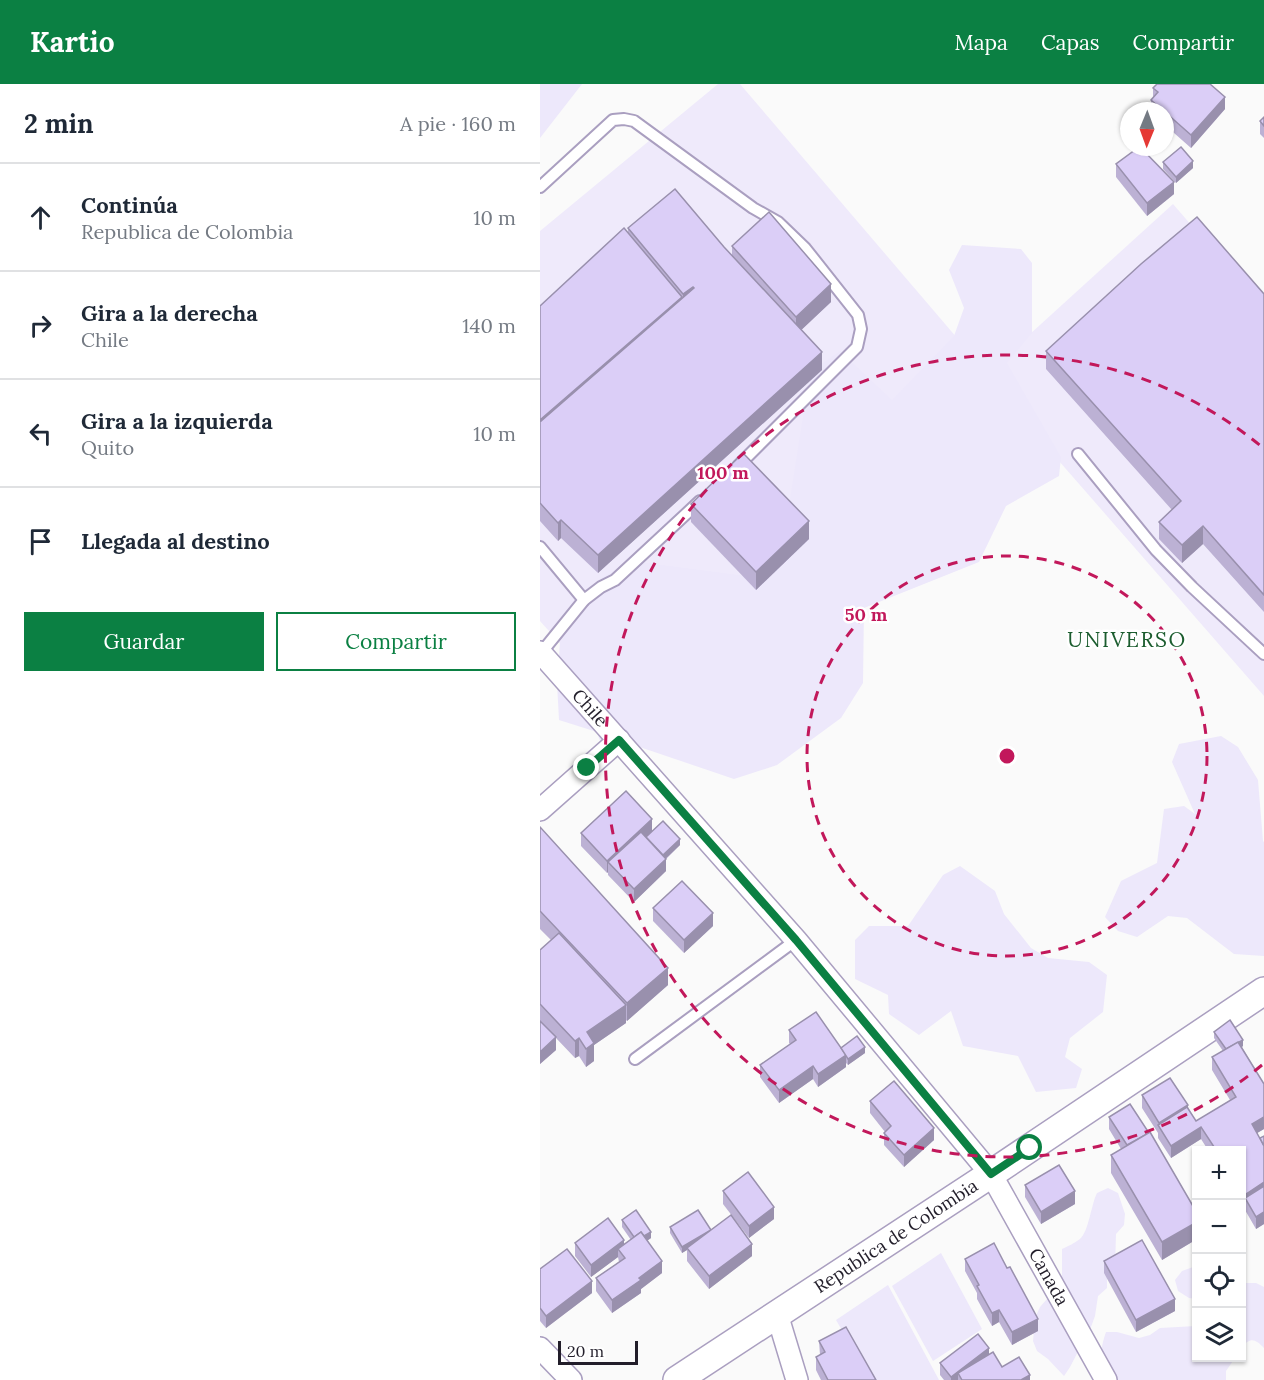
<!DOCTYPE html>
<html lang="es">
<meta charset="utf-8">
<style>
body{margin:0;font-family:Lora,serif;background:#f2f2f3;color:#1f2937}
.controls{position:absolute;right:18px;bottom:18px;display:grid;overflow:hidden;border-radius:0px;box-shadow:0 2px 4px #0004}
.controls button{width:54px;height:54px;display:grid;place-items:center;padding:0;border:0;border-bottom:2px solid #e0e1e3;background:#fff;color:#1f2937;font:30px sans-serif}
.compass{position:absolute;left:580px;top:18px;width:54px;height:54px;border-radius:50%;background:#fff;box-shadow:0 2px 4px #0004;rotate:181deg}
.scale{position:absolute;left:18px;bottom:15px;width:80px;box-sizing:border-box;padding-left:6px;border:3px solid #221e2a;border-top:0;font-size:16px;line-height:21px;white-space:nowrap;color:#221e2a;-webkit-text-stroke:4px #fff;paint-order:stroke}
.stop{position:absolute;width:18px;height:18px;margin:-14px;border:4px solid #0b8043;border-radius:50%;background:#fff}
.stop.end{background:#0b8043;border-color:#fff;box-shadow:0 2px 6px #0008}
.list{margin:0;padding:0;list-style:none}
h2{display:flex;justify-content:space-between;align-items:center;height:78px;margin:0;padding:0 24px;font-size:26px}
h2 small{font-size:20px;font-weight:400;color:#747a83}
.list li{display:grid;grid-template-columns:39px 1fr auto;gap:18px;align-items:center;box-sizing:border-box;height:108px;padding:0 24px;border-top:2px solid #e0e1e3}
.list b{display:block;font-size:22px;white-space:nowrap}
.list p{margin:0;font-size:20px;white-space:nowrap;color:#747a83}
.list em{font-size:20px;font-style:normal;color:#747a83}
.actions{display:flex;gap:12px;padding:18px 24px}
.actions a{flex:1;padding:14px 0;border:2px solid #0b8043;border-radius:0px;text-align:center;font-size:21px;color:#0b8043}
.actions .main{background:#0b8043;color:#fff}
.icon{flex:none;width:33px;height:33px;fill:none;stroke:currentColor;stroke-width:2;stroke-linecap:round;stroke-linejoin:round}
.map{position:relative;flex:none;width:724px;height:1296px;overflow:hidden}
header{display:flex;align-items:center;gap:36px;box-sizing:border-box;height:84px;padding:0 30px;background:#0b8043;color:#fff}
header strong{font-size:28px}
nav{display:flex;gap:33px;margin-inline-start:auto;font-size:21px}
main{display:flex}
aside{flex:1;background:#fff}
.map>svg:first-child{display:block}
.built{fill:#efeafb}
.green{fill:#ede8fb}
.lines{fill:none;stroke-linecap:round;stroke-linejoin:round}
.service-casing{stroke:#aa9fc0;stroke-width:14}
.minor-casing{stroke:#aa9fc0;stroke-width:24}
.tertiary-casing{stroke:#aa9fc0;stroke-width:30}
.service{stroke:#fff;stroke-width:10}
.minor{stroke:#fff;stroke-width:21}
.tertiary{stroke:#fff;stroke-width:27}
.wall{fill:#bcb1d4}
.shaded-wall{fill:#9990ad}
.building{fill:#dbcef7;stroke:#9990ad;stroke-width:1.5}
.route{stroke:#0b8043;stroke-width:8}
.ring{fill:none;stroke:#c2185b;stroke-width:3;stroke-dasharray:10 8}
.labels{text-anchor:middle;stroke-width:5;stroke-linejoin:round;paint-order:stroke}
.street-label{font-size:18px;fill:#221e2a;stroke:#fff}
.quarter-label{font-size:21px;letter-spacing:1.5px;fill:#1c5d2f;stroke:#fff}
.centre{fill:#c2185b;stroke:#fff;stroke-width:3}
.ring-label{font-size:18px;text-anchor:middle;font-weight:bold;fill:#c2185b;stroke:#fff;stroke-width:5;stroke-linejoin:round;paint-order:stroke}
</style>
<header>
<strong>Kartio</strong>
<nav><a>Mapa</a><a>Capas</a><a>Compartir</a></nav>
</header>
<main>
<aside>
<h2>2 min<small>A pie · 160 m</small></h2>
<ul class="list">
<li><svg class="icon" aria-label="ahead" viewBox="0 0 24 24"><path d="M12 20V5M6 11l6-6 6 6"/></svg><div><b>Continúa</b><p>Republica de Colombia</p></div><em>10 m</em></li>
<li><svg class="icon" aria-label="right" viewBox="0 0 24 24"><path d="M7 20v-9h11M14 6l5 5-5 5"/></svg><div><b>Gira a la derecha</b><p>Chile</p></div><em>140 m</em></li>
<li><svg class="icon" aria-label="left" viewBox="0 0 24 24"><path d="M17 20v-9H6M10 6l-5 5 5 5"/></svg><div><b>Gira a la izquierda</b><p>Quito</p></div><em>10 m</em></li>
<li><svg class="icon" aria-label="arrive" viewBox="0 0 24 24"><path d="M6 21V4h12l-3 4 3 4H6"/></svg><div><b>Llegada al destino</b></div></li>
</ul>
<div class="actions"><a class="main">Guardar</a><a>Compartir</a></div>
</aside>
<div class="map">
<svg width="724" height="1296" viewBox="0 0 724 1296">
<rect width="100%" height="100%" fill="#fafafa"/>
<polygon class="built" points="178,0 200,0 447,289 633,120 724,225 724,612 444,291 83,630 0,537 0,147"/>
<g class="green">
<polygon points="0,0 42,0 0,54"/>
<polygon points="422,161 481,165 492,179 492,249 467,279 521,373 519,392 466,422 439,478 324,524 323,599 301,634 237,681 194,695 79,656 61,660 57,648 19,636 17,599 20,558 62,494 91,477 206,492 240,478 270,288 300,267 352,316 414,252 424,224 409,186"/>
<polygon points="681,652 698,663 718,696 723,757 724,758 724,872 694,870 647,834 628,832 597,853 578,847 565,833 581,797 617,779 624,725 644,722 655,730 632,678 639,660"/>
<polygon points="420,782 455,807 464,830 491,864 508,874 549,878 567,891 563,928 530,954 525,973 542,985 536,1004 496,1008 478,972 423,962 411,927 379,951 349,930 348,911 315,895 315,856 329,842 368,842 403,791"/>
<path d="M568 1104 578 1109 585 1130 584 1141 576 1150 575 1185 567 1193V1204L558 1212 555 1232 551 1243 530 1283 524 1292 508 1275 497 1267 493 1257 495 1234 500 1223 522 1198V1165C528 1162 535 1159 540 1155 549 1147 551 1121 557 1109Z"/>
<polygon points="401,1169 442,1245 393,1277 352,1202"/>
<polygon points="653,1183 656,1183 656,1215 649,1214 638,1207 635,1196 642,1187"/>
<path d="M702 1199H716L724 1203V1264C715 1255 711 1253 702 1263Z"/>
<polygon points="348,1201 399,1296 331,1296 296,1236"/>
<path d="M656 1242V1274H695L686 1287V1296H577C563 1275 557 1274 566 1248H577L599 1254 610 1251 620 1244Z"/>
</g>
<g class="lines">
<defs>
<g id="service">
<polyline points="0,103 73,36 84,35 94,37 213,124 238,138 265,164 318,231 321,245 317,263 198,382"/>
<polyline points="538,370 616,466 652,503 724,570"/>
<polyline points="0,463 44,516"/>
<polyline points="1,569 44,516 61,503 75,496 160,417"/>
<polyline points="95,975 256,856"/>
</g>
<g id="minor">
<path id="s1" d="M0 568 256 856 451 1090 566 1296"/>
<polyline points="0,726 79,656"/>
<polyline points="237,1230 257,1296"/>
<polyline points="0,1264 31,1296"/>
</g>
<g id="tertiary">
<path id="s2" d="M137 1296 451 1090 724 907"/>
</g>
</defs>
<use href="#service" class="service-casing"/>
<use href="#minor" class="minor-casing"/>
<use href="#tertiary" class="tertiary-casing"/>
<use href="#service" class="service"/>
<use href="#minor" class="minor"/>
<use href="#tertiary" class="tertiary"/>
</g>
<g class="wall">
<polygon points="613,4 685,25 651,64 625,41 625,27 611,27 611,16 613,14"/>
<polygon points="724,33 724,54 720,50 720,37"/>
<polygon points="623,78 653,84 636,99 623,85"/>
<polygon points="576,80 634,110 607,132 576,93"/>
<polygon points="88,144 192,171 192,162 291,218 261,246 282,286 58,489 21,454 18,457 0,437 0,222 88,149"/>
<polygon points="724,210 724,528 663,460 642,479 619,455 619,438 632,426 506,285 506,267"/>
<polygon points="151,420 269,455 216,506 151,438"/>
<polygon points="0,743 128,901 87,937 86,936 86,939 54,961 54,977 46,983 39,972 35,974 16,954 16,966 0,980 0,866 11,856 0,845"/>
<polygon points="112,747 140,761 126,775 126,787 94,818 68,791 68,788 67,789 41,762 41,749"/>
<polygon points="113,824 173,842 144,869 113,837"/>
<polygon points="249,946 301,964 325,969 308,981 306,979 306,983 278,1003 273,995 239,1019 220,993 220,981 250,960 249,959"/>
<polygon points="674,948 703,962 702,963 724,1000 724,1045 717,1049 720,1054 724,1052 724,1140 716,1145 705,1126 705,1120 702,1115 702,1066 668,1066 661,1055 631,1074 618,1054 618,1049 602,1024 602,1011 648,1023 656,1037 690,1016 672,986 672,973 683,967 674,954"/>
<polygon points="330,1017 394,1056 364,1083 344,1061 344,1049 345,1048 330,1029"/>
<polygon points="569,1033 657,1129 657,1155 622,1176 571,1089 571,1071 581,1065 569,1045"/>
<polygon points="485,1101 535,1120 501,1140 485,1113"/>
<polygon points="183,1107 234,1135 209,1154 183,1120"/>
<polygon points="82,1136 111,1154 107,1157 122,1189 101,1205 101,1209 72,1229 56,1207 56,1194 79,1178 78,1173 51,1193 35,1172 35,1159 84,1160 91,1156 82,1143"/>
<polygon points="130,1143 171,1146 212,1172 169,1205 147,1177 147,1166 142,1169 130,1149"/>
<polygon points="425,1175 498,1247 472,1261 459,1238 452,1242 437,1215 437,1209 425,1187"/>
<polygon points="564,1177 635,1227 596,1248 564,1189"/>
<polygon points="0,1185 52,1209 6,1244 0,1237"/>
<polygon points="279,1257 336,1296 281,1296 276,1286 276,1273 280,1271"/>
<polygon points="449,1270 462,1283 490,1296 404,1296 400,1291 400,1279"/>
</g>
<g class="shaded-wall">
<polygon points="685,13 685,25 651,64 651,51"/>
<polygon points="653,77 653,84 636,99 636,93"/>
<polygon points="634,98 634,110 607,132 607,119"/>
<polygon points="291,200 291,218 256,251 256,233"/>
<polygon points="153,203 153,220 143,228 143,210"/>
<polygon points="142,213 142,230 0,354 0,336"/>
<polygon points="282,268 282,286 58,489 58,471"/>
<polygon points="21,436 21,454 18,457 18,439"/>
<polygon points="269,437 269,455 216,506 216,488"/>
<polygon points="663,442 663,460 642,479 642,461"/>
<polygon points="112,735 112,747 73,783 68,778 68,788 67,789 67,777"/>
<polygon points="140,755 140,761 121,779 121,773"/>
<polygon points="126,775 126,787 94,818 94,805"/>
<polygon points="173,829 173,842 144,869 144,856"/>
<polygon points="128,884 128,901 87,937 87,919"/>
<polygon points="86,921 86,939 54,961 54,977 46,983 47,948"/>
<polygon points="16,953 16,966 0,980 0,968"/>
<polygon points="39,954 39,972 35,974 35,957"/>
<polygon points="703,956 703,962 687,973 687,966"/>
<polygon points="325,963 325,969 308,981 308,975"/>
<polygon points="306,971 306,983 278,1003 278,990"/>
<polygon points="273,982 273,995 239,1019 239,1006"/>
<polygon points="648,1021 648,1033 619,1043 619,1039"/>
<polygon points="724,1033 724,1045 712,1052 712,1040"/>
<polygon points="661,1043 661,1055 631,1074 631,1062"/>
<polygon points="394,1044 394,1056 364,1083 364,1071"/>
<polygon points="724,1098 724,1111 706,1116 706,1110"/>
<polygon points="535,1107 535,1120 501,1140 501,1128"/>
<polygon points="234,1123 234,1135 209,1154 209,1142"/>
<polygon points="724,1128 724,1140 716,1145 716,1133"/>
<polygon points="657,1138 657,1155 622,1176 622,1158"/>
<polygon points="171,1146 147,1164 147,1166 142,1169 142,1163"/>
<polygon points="111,1148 111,1154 96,1164 96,1157"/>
<polygon points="84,1156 84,1169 78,1165 78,1173 51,1193 51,1181"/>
<polygon points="212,1160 212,1172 169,1205 169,1192"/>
<polygon points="122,1177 122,1189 101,1205 101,1209 72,1229 72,1216 99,1194"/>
<polygon points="52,1197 52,1209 6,1244 6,1232"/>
<polygon points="635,1215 635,1227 596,1248 596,1236"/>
<polygon points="459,1226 459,1238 452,1242 452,1229"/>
<polygon points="498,1235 498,1247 472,1261 472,1248"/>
<polygon points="449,1264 449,1276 418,1289 418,1296 411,1296 411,1293"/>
<polygon points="490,1291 490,1296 481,1296"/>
</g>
<g class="building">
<polygon points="617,0 670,0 685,13 651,51 625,28 625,27 623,27 611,16 618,8 613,4"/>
<polygon points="724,33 724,42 720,37"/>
<polygon points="599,63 600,63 634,98 607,119 576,80"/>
<polygon points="641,63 653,77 636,93 623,78"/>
<polygon points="135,105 184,163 282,268 58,471 21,436 18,439 0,419 0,338 154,204 153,203 143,210 88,144"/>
<polygon points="229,128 291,200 256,233 192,162"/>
<polygon points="657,133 724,210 724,511 663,442 642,461 619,438 641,417 506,267 601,180"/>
<polygon points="84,144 142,213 0,336 0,222"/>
<polygon points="203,369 269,437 216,488 151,420"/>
<polygon points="86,707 112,735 67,777 41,749"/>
<polygon points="123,737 140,755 123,771 106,753"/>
<polygon points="0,743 128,884 87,919 0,827"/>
<polygon points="101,748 126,775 94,805 68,778"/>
<polygon points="142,797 173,829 144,856 113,824"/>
<polygon points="19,849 86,921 47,948 54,959 46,965 39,954 35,957 0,920 0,866"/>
<polygon points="276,928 306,971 278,990 273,982 239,1006 220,981 256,956 249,946"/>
<polygon points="690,936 703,956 686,965 674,948"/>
<polygon points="0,937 16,953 0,968"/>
<polygon points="317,952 325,963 308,975 301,964"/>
<polygon points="698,958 724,1000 724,1033 712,1040 724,1062 724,1098 706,1110 702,1102 702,1066 676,1066 661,1043 631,1062 618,1041 647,1023 656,1037 696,1013 672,973"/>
<polygon points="630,994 648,1021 619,1039 602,1011"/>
<polygon points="354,997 394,1044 364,1071 344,1049 351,1042 330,1017"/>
<polygon points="590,1020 609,1049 587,1061 569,1033"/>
<polygon points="610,1048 657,1129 657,1138 622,1158 571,1071"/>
<polygon points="724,1052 724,1062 720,1054"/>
<polygon points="519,1081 535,1107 501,1128 485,1101"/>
<polygon points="208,1088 234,1123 209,1142 183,1107"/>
<polygon points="724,1102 724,1128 716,1133 705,1114"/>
<polygon points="96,1126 111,1148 104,1152 101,1148 94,1153 82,1136"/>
<polygon points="158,1126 171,1146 142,1163 130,1143"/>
<polygon points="191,1131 212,1160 169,1192 147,1164"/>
<polygon points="68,1134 84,1156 51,1181 35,1159"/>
<polygon points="101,1148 122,1177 99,1194 101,1196 72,1216 56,1194 85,1174 78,1165"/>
<polygon points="602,1156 635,1215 596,1236 564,1177"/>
<polygon points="454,1159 467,1184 470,1183 498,1235 472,1248 459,1226 452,1229 437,1202 439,1201 425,1175"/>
<polygon points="27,1165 52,1197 6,1232 0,1224 0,1185"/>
<polygon points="306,1243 336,1296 288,1296 276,1273 285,1268 279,1257"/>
<polygon points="438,1250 449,1264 411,1293 400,1279"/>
<polygon points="453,1268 462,1283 479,1273 490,1291 481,1296 422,1296 418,1289"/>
</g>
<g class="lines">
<polyline class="route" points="47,684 79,656 256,856 451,1090 490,1064"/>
</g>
<g class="ring">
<circle cx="467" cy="672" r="200"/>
<path d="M722 981A401 401 0 1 1 722 363"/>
</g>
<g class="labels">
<g class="street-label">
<text dy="6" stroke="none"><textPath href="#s1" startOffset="75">Chile</textPath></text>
<text dy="6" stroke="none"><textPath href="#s2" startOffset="262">Republica de Colombia</textPath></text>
<text dy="6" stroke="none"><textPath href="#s1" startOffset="808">Canada</textPath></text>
</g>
<g class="quarter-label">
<text x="587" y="563">UNIVERSO</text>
</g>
</g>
<circle cx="467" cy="672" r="9" class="centre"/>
<g class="ring-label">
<text x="183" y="395">100 m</text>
<text x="326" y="537">50 m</text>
</g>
</svg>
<div class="controls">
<button>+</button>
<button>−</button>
<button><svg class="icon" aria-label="locate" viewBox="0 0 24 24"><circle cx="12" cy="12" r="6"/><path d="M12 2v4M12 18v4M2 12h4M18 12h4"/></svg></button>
<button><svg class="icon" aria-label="layers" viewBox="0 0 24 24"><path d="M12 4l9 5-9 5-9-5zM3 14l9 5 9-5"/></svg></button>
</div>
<svg class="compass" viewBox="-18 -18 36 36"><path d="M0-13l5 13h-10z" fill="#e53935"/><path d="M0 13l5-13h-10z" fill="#747a83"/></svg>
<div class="scale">20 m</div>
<div class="stop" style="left:490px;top:1064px"></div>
<div class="stop end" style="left:47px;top:684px"></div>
</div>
</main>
